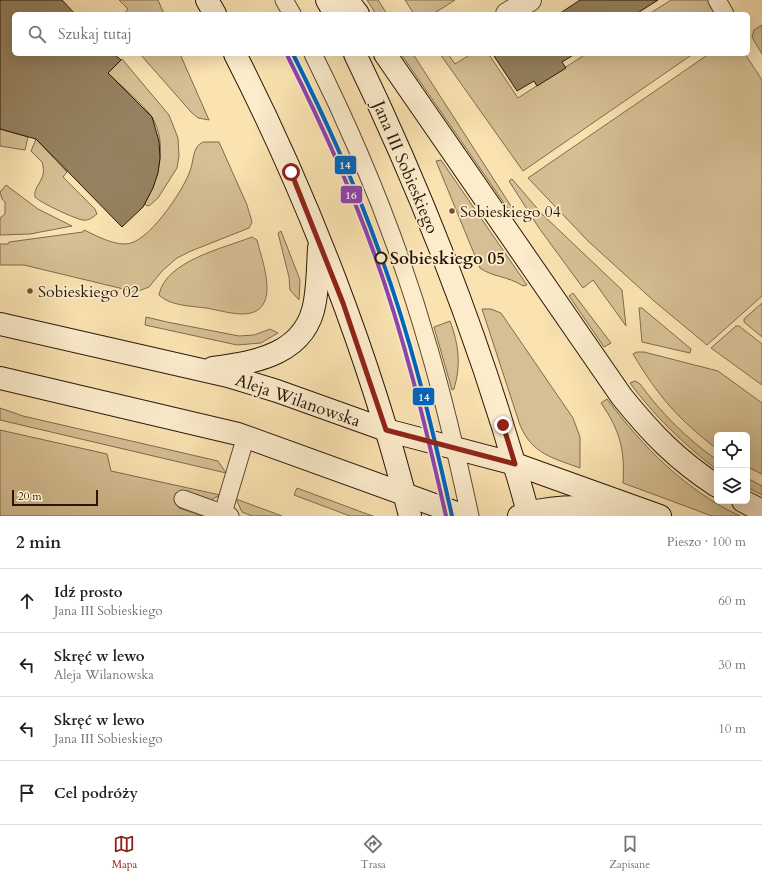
<!DOCTYPE html>
<html lang="pl">
<meta charset="utf-8">
<style>
body{margin:0;font-family:Cardo,serif;background:#f6f6f6;color:#222}
.controls{position:absolute;right:12px;bottom:12px;display:grid;overflow:hidden;border-radius:6px;box-shadow:0 4px 16px #0002}
.controls button{width:36px;height:36px;display:grid;place-items:center;padding:0;border:0;border-bottom:1px solid #e0e0e0;background:#fff;color:#222;font:20px sans-serif}
.scale{position:absolute;left:12px;bottom:10px;width:86px;box-sizing:border-box;padding-left:4px;border:2px solid #281706;border-top:0;font-size:11px;line-height:14px;white-space:nowrap;color:#281706;-webkit-text-stroke:3px #fceccc;paint-order:stroke}
.stop{position:absolute;width:12px;height:12px;margin:-9px;border:3px solid #8f2418;border-radius:50%;background:#fff}
.stop.end{background:#8f2418;border-color:#fff;box-shadow:0 1px 4px #0008}
.list{margin:0;padding:0;list-style:none}
h2{display:flex;justify-content:space-between;align-items:center;height:52px;margin:0;padding:0 16px;font-size:17px}
h2 small{font-size:13px;font-weight:400;color:#767676}
.list li{display:grid;grid-template-columns:26px 1fr auto;gap:12px;align-items:center;box-sizing:border-box;height:64px;padding:0 16px;border-top:1px solid #e0e0e0}
.list b{display:block;font-size:15px;white-space:nowrap}
.list p{margin:0;font-size:13px;white-space:nowrap;color:#767676}
.list em{font-size:13px;font-style:normal;color:#767676}
.icon{flex:none;width:22px;height:22px;fill:none;stroke:currentColor;stroke-width:2;stroke-linecap:round;stroke-linejoin:round}
.map{position:relative;flex:none;width:762px;height:516px;overflow:hidden}
.search{position:absolute;background:#fff;box-shadow:0 4px 16px #0002;left:12px;right:12px;top:12px;height:44px;display:flex;align-items:center;gap:10px;box-sizing:border-box;padding:0 14px;border-radius:6px;color:#767676;font-size:15px}
.sheet{height:308px;background:#fff}
nav{display:flex;justify-content:space-around;align-items:center;box-sizing:border-box;height:56px;border-top:1px solid #e0e0e0;background:#fff;font-size:11px;color:#767676}
nav a{display:grid;justify-items:center;gap:2px}
nav .on{color:#8f2418}
.map>svg:first-child{display:block}
.green{fill:#d6bf94;stroke:#7f6b4d}
.building{fill:#95815f;stroke:#281706}
.lines{fill:none;stroke-linecap:round;stroke-linejoin:round}
.lane-casing{stroke:#5c4a31;stroke-width:19}
.street-casing{stroke:#5c4a31;stroke-width:24}
.secondary-casing{stroke:#281706;stroke-width:24}
.lane{stroke:#fceccc;stroke-width:17}
.street{stroke:#fceccc;stroke-width:22}
.secondary{stroke:#fceccc;stroke-width:22}
.tram-1-casing{stroke:#fceccc;stroke-width:7}
.tram-2-casing{stroke:#fceccc;stroke-width:7}
.tram-1{stroke:#0065bd;stroke-width:4}
.tram-2{stroke:#8e44ad;stroke-width:4}
.route{stroke:#8f2418;stroke-width:5}
.bus-dot{fill:#7a4b2a;stroke:#fceccc;stroke-width:1.5}
.stop-dot{fill:#fceccc;stroke:#281706;stroke-width:2}
.labels{text-anchor:middle;stroke-width:3.5;stroke-linejoin:round;paint-order:stroke}
.bus-label{font-size:16px;fill:#281706;stroke:#fceccc;text-anchor:start}
.street-label{font-size:17px;fill:#281706;stroke:#fceccc}
.stop-label{font-size:17px;font-weight:bold;fill:#281706;stroke:#fceccc;text-anchor:start}
.line-badge{stroke:#fceccc;stroke-width:1.5}
.badge-label{font-size:11px;text-anchor:middle;font-weight:bold;fill:#fff}
</style>
<div class="map">
<svg width="762" height="516" viewBox="0 0 762 516">
<rect width="100%" height="100%" fill="#fae2b1"/>
<filter id="stains"><feTurbulence type="fractalNoise" baseFrequency=".005" numOctaves="4"/><feColorMatrix values="0 0 0 0 .2 0 0 0 0 .09 0 0 0 0 .02 0 0 0 .5 -.17"/></filter>
<radialGradient id="worn" r=".72"><stop offset=".6" stop-color="#630" stop-opacity="0"/><stop offset="1" stop-color="#630" stop-opacity=".3"/></radialGradient>
<g class="green">
<polygon points="119,0 158,0 164,14 124,14 128,9"/>
<polygon points="367,0 378,0 387,14 376,14"/>
<polygon points="405,0 455,0 433,14 414,14"/>
<polygon points="671,0 709,0 718,14 649,14"/>
<polygon points="762,25 762,54 752,37 754,30"/>
<polygon points="140,54 180,54 209,120 198,118 191,112"/>
<polygon points="401,54 413,54 518,217 515,219"/>
<polygon points="440,54 448,54 455,64 471,54 493,54 490,56 518,98 586,54 693,54 523,171"/>
<polygon points="709,54 745,54 762,80 762,296 707,345 654,301 588,241 528,178"/>
<path d="M122 59 169 115 178 138 179 156 177 168 158 198 149 206 145 205V203C159 178 168 144 152 117 144 105 119 84 108 73Z"/>
<polygon points="0,129 28,137 25,150 0,146"/>
<path d="M36 139 67 172 63 177 95 209 97 214C93 217 89 221 83 220 75 219 41 203 35 197 33 184 48 181 42 162L31 151Z"/>
<path d="M203 142H219L247 205 252 222 249 228 191 251 177 258 162 271 149 287 136 292 24 265H0V244H8L9 242 83 232 84 230C97 236 111 244 125 244 147 245 183 191 190 171 194 161 192 147 203 142Z"/>
<path d="M441 160 527 285 523 286C508 276 492 277 480 268L436 161Z"/>
<polygon points="512,179 542,214 622,290 626,326 593,280 583,288 539,228 509,181"/>
<polygon points="6,185 38,209 72,226 30,234 0,235 0,218 5,214 5,202 2,199 0,192"/>
<polygon points="281,231 300,280 299,300 290,290 289,277 278,233"/>
<path d="M252 237 257 240C262 261 283 313 243 314 231 314 218 310 206 308 192 306 170 306 159 295 165 261 224 248 252 237Z"/>
<polygon points="573,293 611,343 604,347 569,296"/>
<polygon points="762,303 762,337 744,322 744,319"/>
<polygon points="639,308 642,308 691,349 690,353 642,342"/>
<path d="M482 309H491L501 313 573 418 580 437V468C553 458 532 454 520 425Z"/>
<polygon points="146,317 167,322 239,336 254,335 270,329 278,333 261,343 237,345 145,325"/>
<path d="M450 321C459 345 461 365 454 389L452 390 434 327Z"/>
<polygon points="736,326 739,326 762,344 762,385 711,348"/>
<path d="M637 352H644L718 371 762 403V474L747 467V435H717V449C678 419 658 396 633 354Z"/>
<path d="M635 381 640 384C662 414 687 439 717 460V470C684 444 655 417 630 383Z"/>
<path d="M607 399C643 447 685 490 740 516H712L623 483C625 450 620 430 601 403Z"/>
<polygon points="0,408 23,416 218,461 226,473 0,420"/>
<polygon points="0,430 107,454 111,471 220,495 209,501 184,493 179,508 202,516 0,516"/>
<polygon points="747,478 762,486 762,495 747,487"/>
<polygon points="297,488 367,514 373,516 350,516 294,495"/>
<polygon points="236,499 282,516 252,516 242,512"/>
</g>
<g class="building">
<polygon points="0,0 62,0 75,14 14,14 14,54 114,54 121,60 108,73 152,117 159,141 160,158 158,173 153,188 143,207 122,227 36,139 0,129"/>
<polygon points="580,0 658,0 636,14 559,14"/>
<polygon points="497,54 575,54 562,62 566,68 537,86 534,81 517,91 494,56"/>
</g>
<g class="lines">
<defs>
<g id="lane">
<polyline points="284,0 292,14"/>
<polyline points="717,0 725,14"/>
<path d="M313 54C360 148 400 247 429 349 445 404 458 460 470 516"/>
<polyline points="183,499 230,516"/>
<polyline points="223,513 246,436"/>
</g>
<polyline id="street" points="507,14 530,0"/>
<g id="secondary">
<polyline points="207,0 215,14"/>
<polyline points="327,0 335,14"/>
<polyline points="347,0 358,14"/>
<path d="M235 54C308 197 371 360 410 516"/>
<path d="M355 54C427 203 486 357 529 516"/>
<path d="M385 54 622 397C652 434 677 460 717 486"/>
<polyline points="0,324 228,376 277,391 386,430 515,464 660,516"/>
<path d="M213 368C257 362 307 354 315 301 318 283 318 266 319 248"/>
<polyline points="0,378 238,434 465,516"/>
<polyline points="743,501 762,511"/>
<path d="M519 516C552 504 587 507 621 508"/>
</g>
</defs>
<use href="#lane" class="lane-casing"/>
<use href="#street" class="street-casing"/>
<use href="#secondary" class="secondary-casing"/>
<use href="#lane" class="lane"/>
<use href="#street" class="street"/>
<use href="#secondary" class="secondary"/>
<defs>
<path id="tram-1" d="M293 54C325 118 355 183 379 251 411 337 432 427 452 516"/>
<path id="tram-2" d="M288 57C320 121 350 186 374 253 405 339 426 428 446 516"/>
</defs>
<use href="#tram-1" class="tram-1-casing"/>
<use href="#tram-2" class="tram-2-casing"/>
<use href="#tram-1" class="tram-1"/>
<use href="#tram-2" class="tram-2"/>
</g>
<g class="lines">
<polyline class="route" points="291,172 343,303 386,430 515,464 503,425"/>
</g>
<g class="bus-dot">
<circle cx="452" cy="211" r="3.5"/>
<circle cx="30" cy="291" r="3.5"/>
</g>
<circle class="stop-dot" cx="381" cy="258" r="5.5"/>
<g class="labels">
<g class="bus-label">
<text x="460" y="217">Sobieskiego 04</text>
<text x="38" y="297">Sobieskiego 02</text>
</g>
<g class="street-label">
<text transform="translate(406 167) rotate(67)" y="6">Jana III Sobieskiego</text>
<text transform="translate(298 400) rotate(19)" y="6">Aleja Wilanowska</text>
</g>
<g class="stop-label">
<text x="390" y="264">Sobieskiego 05</text>
</g>
</g>
<g class="line-badge">
<rect x="334" y="155" width="23" height="20" rx="4" fill="#0065bd"/>
<rect x="340" y="185" width="23" height="19" rx="4" fill="#8e44ad"/>
<rect x="412" y="387" width="23" height="19" rx="4" fill="#0065bd"/>
</g>
<g class="badge-label">
<text x="345" y="169">14</text>
<text x="351" y="199">16</text>
<text x="424" y="401">14</text>
</g>
<rect width="100%" height="100%" filter="url(#stains)"/>
<rect width="100%" height="100%" fill="url(#worn)"/>
</svg>
<div class="controls">
<button><svg class="icon" aria-label="locate" viewBox="0 0 24 24"><circle cx="12" cy="12" r="6"/><path d="M12 2v4M12 18v4M2 12h4M18 12h4"/></svg></button>
<button><svg class="icon" aria-label="layers" viewBox="0 0 24 24"><path d="M12 4l9 5-9 5-9-5zM3 14l9 5 9-5"/></svg></button>
</div>
<div class="scale">20 m</div>
<div class="stop" style="left:291px;top:172px"></div>
<div class="stop end" style="left:503px;top:425px"></div>
<div class="search"><svg class="icon" aria-label="search" viewBox="0 0 24 24"><circle cx="10" cy="10" r="6"/><path d="M15 15l6 6"/></svg>Szukaj tutaj</div>
</div>
<section class="sheet">
<h2>2 min<small>Pieszo · 100 m</small></h2>
<ul class="list">
<li><svg class="icon" aria-label="ahead" viewBox="0 0 24 24"><path d="M12 20V5M6 11l6-6 6 6"/></svg><div><b>Idź prosto</b><p>Jana III Sobieskiego</p></div><em>60 m</em></li>
<li><svg class="icon" aria-label="left" viewBox="0 0 24 24"><path d="M17 20v-9H6M10 6l-5 5 5 5"/></svg><div><b>Skręć w lewo</b><p>Aleja Wilanowska</p></div><em>30 m</em></li>
<li><svg class="icon" aria-label="left" viewBox="0 0 24 24"><path d="M17 20v-9H6M10 6l-5 5 5 5"/></svg><div><b>Skręć w lewo</b><p>Jana III Sobieskiego</p></div><em>10 m</em></li>
<li><svg class="icon" aria-label="arrive" viewBox="0 0 24 24"><path d="M6 21V4h12l-3 4 3 4H6"/></svg><div><b>Cel podróży</b></div></li>
</ul>
</section>
<nav>
<a class="on"><svg class="icon" aria-label="map" viewBox="0 0 24 24"><path d="M3 6l6-2 6 2 6-2v14l-6 2-6-2-6 2zM9 4v14M15 6v14"/></svg>Mapa</a>
<a><svg class="icon" aria-label="directions" viewBox="0 0 24 24"><path d="M12 3l9 9-9 9-9-9zM9 14v-3h6M13 9l2 2-2 2"/></svg>Trasa</a>
<a><svg class="icon" aria-label="saved" viewBox="0 0 24 24"><path d="M7 4h10v16l-5-4-5 4z"/></svg>Zapisane</a>
</nav>
